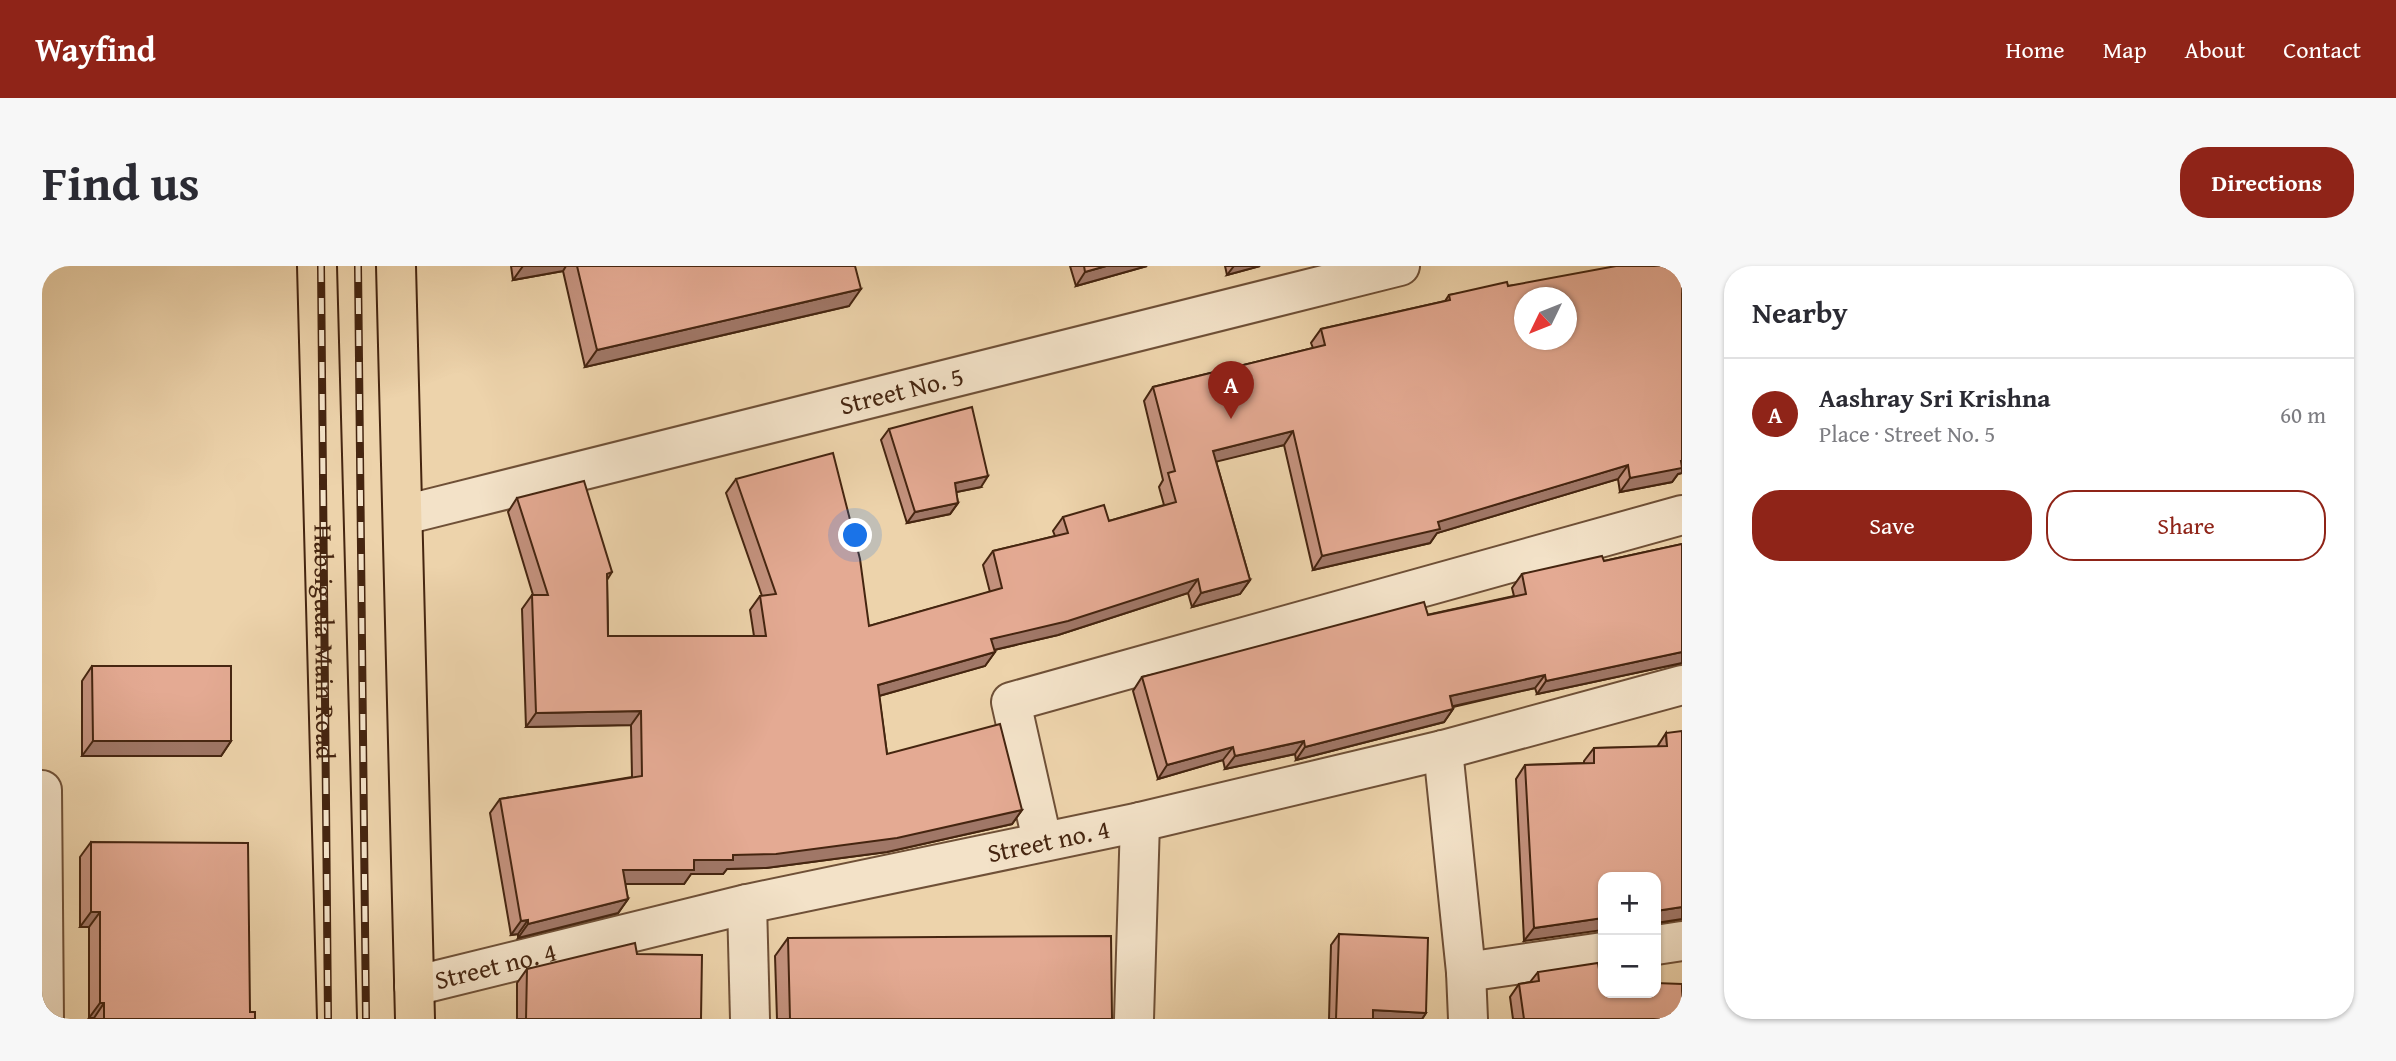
<!DOCTYPE html>
<meta charset="utf-8">
<style>
body{margin:0;font-family:"Gentium Book Plus",serif;background:#f7f7f7;color:#2b2b33}
.controls{position:absolute;right:21px;bottom:21px;display:grid;overflow:hidden;border-radius:14px;box-shadow:0 2px 5px #0004}
.controls button{width:63px;height:63px;display:grid;place-items:center;padding:0;border:0;border-bottom:2px solid #e1e1e2;background:#fff;color:#2b2b33;font:35px sans-serif}
.compass{position:absolute;left:1472px;top:21px;width:63px;height:63px;border-radius:50%;background:#fff;box-shadow:0 2px 5px #0004;rotate:227deg}
.you{position:absolute;left:814px;top:270px;width:24px;height:24px;margin:-18px;border:5px solid #fff;border-radius:50%;background:#1a73e8;box-shadow:0 0 0 10px #1a73e833}
.badge{display:grid;place-items:center;width:46px;height:46px;border-radius:50%;background:#8f2418;color:#fff;font-size:23px;font-weight:700}
.pin{position:absolute;translate:-50% -58px;filter:drop-shadow(0 2px 4px #0008)}
.pin::after{content:'';position:absolute;top:37px;width:24px;height:21px;background:inherit;clip-path:polygon(0 0,100% 0,50% 100%)}
.list{margin:0;padding:0;list-style:none}
h2{display:flex;justify-content:space-between;align-items:center;height:91px;margin:0;padding:0 28px;font-size:30px}
h2 small{font-size:23px;font-weight:400;color:#7c7c81}
.list li{display:grid;grid-template-columns:46px 1fr auto;gap:21px;align-items:center;box-sizing:border-box;height:112px;padding:0 28px;border-top:2px solid #e1e1e2}
.list b{display:block;font-size:26px;white-space:nowrap}
.list p{margin:0;font-size:23px;white-space:nowrap;color:#7c7c81}
.list em{font-size:23px;font-style:normal;color:#7c7c81}
.actions{display:flex;gap:14px;padding:21px 28px}
.actions a{flex:1;padding:16px 0;border:2px solid #8f2418;border-radius:28px;text-align:center;font-size:24px;color:#8f2418}
.actions .main{background:#8f2418;color:#fff}
.map{position:relative;flex:none;width:1640px;height:753px;overflow:hidden;border-radius:28px}
header{display:flex;align-items:center;gap:42px;box-sizing:border-box;height:98px;padding:0 35px;background:#8f2418;color:#fff}
header strong{font-size:33px}
nav{display:flex;gap:38px;margin-inline-start:auto;font-size:24px}
.intro{display:flex;align-items:center;justify-content:space-between;box-sizing:border-box;height:168px;padding:0 42px}
h1{margin:0;font-size:49px}
.button{padding:18px 32px;border-radius:28px;background:#8f2418;color:#fff;font-size:24px;font-weight:700}
main{display:flex;gap:42px;padding:0 42px}
aside{flex:1;background:#fff;border-radius:28px;box-shadow:0 2px 5px #0004}
.map>svg:first-child{display:block}
.lines{fill:none;stroke-linecap:round;stroke-linejoin:round}
.minor-casing{stroke:#6f5037;stroke-width:42}
.major-casing{stroke:#452510;stroke-width:42}
.minor{stroke:#f3e2c8;stroke-width:38}
.major{stroke:#edd3ab;stroke-width:38}
.rail-casing{stroke:#452510;stroke-width:8}
.rail{stroke:#f3e2c8;stroke-width:5;stroke-dasharray:16;stroke-linecap:butt}
.wall{fill:#c4927e;stroke:#452510;stroke-width:2}
.shaded-wall{fill:#a07767;stroke:#452510;stroke-width:2}
.building{fill:#e4aa93;stroke:#452510;stroke-width:2;fill-rule:evenodd}
.labels{text-anchor:middle;stroke-width:5;stroke-linejoin:round;paint-order:stroke}
.street-label{font-size:26px;fill:#452510;stroke:#f3e2c8}
</style>
<header>
<strong>Wayfind</strong>
<nav><a>Home</a><a>Map</a><a>About</a><a>Contact</a></nav>
</header>
<div class="intro"><h1>Find us</h1><a class="button">Directions</a></div>
<main>
<div class="map">
<svg width="1640" height="753" viewBox="0 0 1640 753">
<rect width="100%" height="100%" fill="#edd3ab"/>
<filter id="stains"><feTurbulence type="fractalNoise" baseFrequency=".00286" numOctaves="4"/><feColorMatrix values="0 0 0 0 .2 0 0 0 0 .09 0 0 0 0 .02 0 0 0 .5 -.17"/></filter>
<radialGradient id="worn" r=".72"><stop offset=".6" stop-color="#630" stop-opacity="0"/><stop offset="1" stop-color="#630" stop-opacity=".3"/></radialGradient>
<g class="lines">
<defs>
<g id="minor">
<path id="s1" d="M362 249 1358 0"/>
<polyline points="1401,484 1424,706 1426,753"/>
<polyline points="0,524 2,753"/>
<polyline points="1000,574 969,436 1640,249"/>
<polyline points="705,638 708,753"/>
<polyline points="1614,679 1640,675"/>
<polyline points="1424,706 1561,686"/>
<path id="s2" d="M372 720 705 638 1098 556 1401 484 1640 419"/>
<polyline points="1092,753 1098,556"/>
</g>
<g id="major">
<polyline points="275,0 295,753"/>
<polyline points="354,0 373,753"/>
</g>
</defs>
<use href="#minor" class="minor-casing"/>
<use href="#major" class="major-casing"/>
<use href="#minor" class="minor"/>
<use href="#major" class="major"/>
<defs>
<g id="rail">
<path id="s3" d="M279 0 286 753"/>
<polyline points="316,0 324,753"/>
</g>
</defs>
<use href="#rail" class="rail-casing"/>
<use href="#rail" class="rail"/>
</g>
<g class="wall">
<polygon points="469,0 813,0 807,40 543,101 521,5 471,14"/>
<polygon points="1028,0 1105,0 1034,20"/>
<polygon points="1183,0 1218,0 1185,9"/>
<polygon points="1640,0 1640,207 1636,208 1630,216 1578,226 1576,213 1395,267 1388,277 1271,304 1242,179 1174,195 1208,314 1198,328 1150,341 1146,327 1016,369 952,384 953,386 943,400 837,430 845,488 980,544 970,558 845,586 724,602 685,603 681,608 649,608 642,618 583,618 586,633 576,647 476,672 476,668 469,669 448,547 458,533 590,511 589,459 484,461 480,343 490,329 491,329 466,246 475,232 570,306 565,314 566,370 712,370 708,344 718,330 720,330 684,227 694,213 827,360 948,326 941,299 951,285 1013,270 1011,265 1021,251 1067,255 1122,239 1117,221 1121,214 1102,135 1111,121 1271,82 1269,77 1279,63 1403,35 1407,29 1466,20"/>
<polygon points="847,163 939,221 914,226 916,237 908,248 865,257 839,174"/>
<polygon points="1640,278 1640,397 1495,428 1493,422 1411,441 1411,443 1402,456 1254,494 1253,488 1183,503 1181,494 1116,513 1091,425 1100,411 1472,330 1470,322 1480,308 1562,295"/>
<polygon points="50,400 189,475 179,490 40,490 40,415"/>
<polygon points="1624,467 1640,653 1614,657 1614,611 1482,675 1474,513 1483,499 1542,497 1542,495 1552,482 1615,481"/>
<polygon points="49,576 208,746 213,753 52,753 52,752 47,752 47,661 38,661 38,591"/>
<polygon points="1297,668 1384,747 1380,753 1287,753 1289,679"/>
<polygon points="746,672 1070,753 735,753 733,690"/>
<polygon points="595,688 659,753 475,753 475,717 485,703"/>
<polygon points="1496,706 1559,715 1640,753 1471,753 1468,731 1477,718 1488,716"/>
</g>
<g class="shaded-wall">
<polygon points="481,0 524,0 521,5 471,14"/>
<polygon points="1064,0 1105,0 1034,20 1043,6"/>
<polygon points="1192,0 1218,0 1185,9"/>
<polygon points="819,23 807,40 543,101 555,84"/>
<polygon points="1251,165 1242,179 1161,199 1171,185"/>
<polygon points="1640,195 1640,207 1636,208 1630,216 1578,226 1588,212"/>
<polygon points="1586,199 1576,213 1395,267 1388,277 1271,304 1280,290"/>
<polygon points="946,210 939,221 905,228 913,217"/>
<polygon points="916,237 908,248 865,257 873,246"/>
<polygon points="1156,313 1146,327 1016,369 939,387 949,373"/>
<polygon points="1208,314 1198,328 1150,341 1159,327"/>
<polygon points="953,386 943,400 826,433 836,419"/>
<polygon points="1640,386 1640,397 1495,428 1504,415"/>
<polygon points="1503,409 1493,422 1398,443 1408,430"/>
<polygon points="1411,443 1402,456 1254,494 1263,481"/>
<polygon points="599,445 589,459 484,461 494,447"/>
<polygon points="51,475 189,475 179,490 40,490"/>
<polygon points="1262,475 1253,488 1183,503 1193,490"/>
<polygon points="1191,481 1181,494 1116,513 1125,499"/>
<polygon points="980,544 970,558 845,586 724,602 685,603 681,608 649,608 642,618 571,618 581,604 691,589"/>
<polygon points="586,633 576,647 476,672 486,658"/>
<polygon points="1640,641 1640,653 1614,657 1614,645"/>
<polygon points="49,646 58,646 47,661 38,661"/>
<polygon points="1561,652 1561,664 1482,675 1492,662"/>
<polygon points="486,654 476,668 469,669 479,655"/>
<polygon points="58,737 62,737 52,752 47,752"/>
<polygon points="1331,744 1384,747 1380,753 1325,753"/>
</g>
<g class="building">
<polygon points="535,0 813,0 819,23 555,84"/>
<polygon points="1042,0 1064,0 1043,6"/>
<path d="M1574 0H1640V195H1639L1640 202 1588 212 1586 199 1396 256 1398 263 1280 290 1251 165 1171 185 1208 314 1159 327 1156 313 1026 355 949 373 953 386 836 419 845 488 958 458 980 544 855 572 734 588 691 589V594H652V604H581L586 633 486 658V654L479 655 458 533 600 510 599 445 494 447 490 329H506L475 232 542 215 570 306 565 308 566 370H724L718 330 734 328 694 213 791 187 818 293 827 360 960 322 951 285 1026 267 1021 251 1062 239 1067 255 1134 236 1126 207 1133 205 1111 121 1283 79 1279 63 1408 34 1407 29 1465 16 1466 20ZM1482 32H1524V74H1482Z"/>
<polygon points="930,141 946,210 913,217 916,237 873,246 847,163"/>
<polygon points="1640,278 1640,386 1504,415 1503,409 1408,430 1411,443 1263,481 1262,475 1193,490 1191,481 1125,499 1100,411 1382,336 1386,349 1484,328 1480,308 1560,290 1562,295"/>
<polygon points="50,400 189,400 189,475 51,475"/>
<polygon points="1640,465 1640,641 1614,645 1614,611 1561,611 1561,652 1492,662 1483,499 1552,497 1552,482 1625,480 1624,467"/>
<polygon points="49,576 206,577 208,746 213,746 213,753 62,753 62,737 58,737 58,646 49,646"/>
<polygon points="1297,668 1386,672 1384,747 1331,744 1331,753 1294,753"/>
<polygon points="1069,670 1070,753 748,753 746,672"/>
<polygon points="593,677 595,688 660,689 659,753 484,753 485,703"/>
<polygon points="1556,697 1559,715 1561,716 1561,727 1614,727 1614,717 1640,718 1640,753 1482,753 1477,718 1497,715 1496,706"/>
</g>
<g class="labels">
<g class="street-label">
<text dy="9" stroke="none"><textPath href="#s1" startOffset="513">Street No. 5</textPath></text>
<text dy="9" stroke="none"><textPath href="#s3" startOffset="376">Habsiguda Main Road</textPath></text>
<text dy="9" stroke="none"><textPath href="#s2" startOffset="651">Street no. 4</textPath></text>
<text dy="9" stroke="none"><textPath href="#s2" startOffset="84">Street no. 4</textPath></text>
</g>
</g>
<rect width="100%" height="100%" filter="url(#stains)"/>
<rect width="100%" height="100%" fill="url(#worn)"/>
</svg>
<div class="controls">
<button>+</button>
<button>−</button>
</div>
<svg class="compass" viewBox="-18 -18 36 36"><path d="M0-13l5 13h-10z" fill="#e53935"/><path d="M0 13l5-13h-10z" fill="#7c7c81"/></svg>
<div class="you"></div>
<div class="pin badge" style="left:1189px;top:153px">A</div>
</div>
<aside>
<h2>Nearby<small></small></h2>
<ul class="list">
<li><span class="badge">A</span><div><b>Aashray Sri Krishna</b><p>Place · Street No. 5</p></div><em>60 m</em></li>
</ul>
<div class="actions"><a class="main">Save</a><a>Share</a></div>
</aside>
</main>
